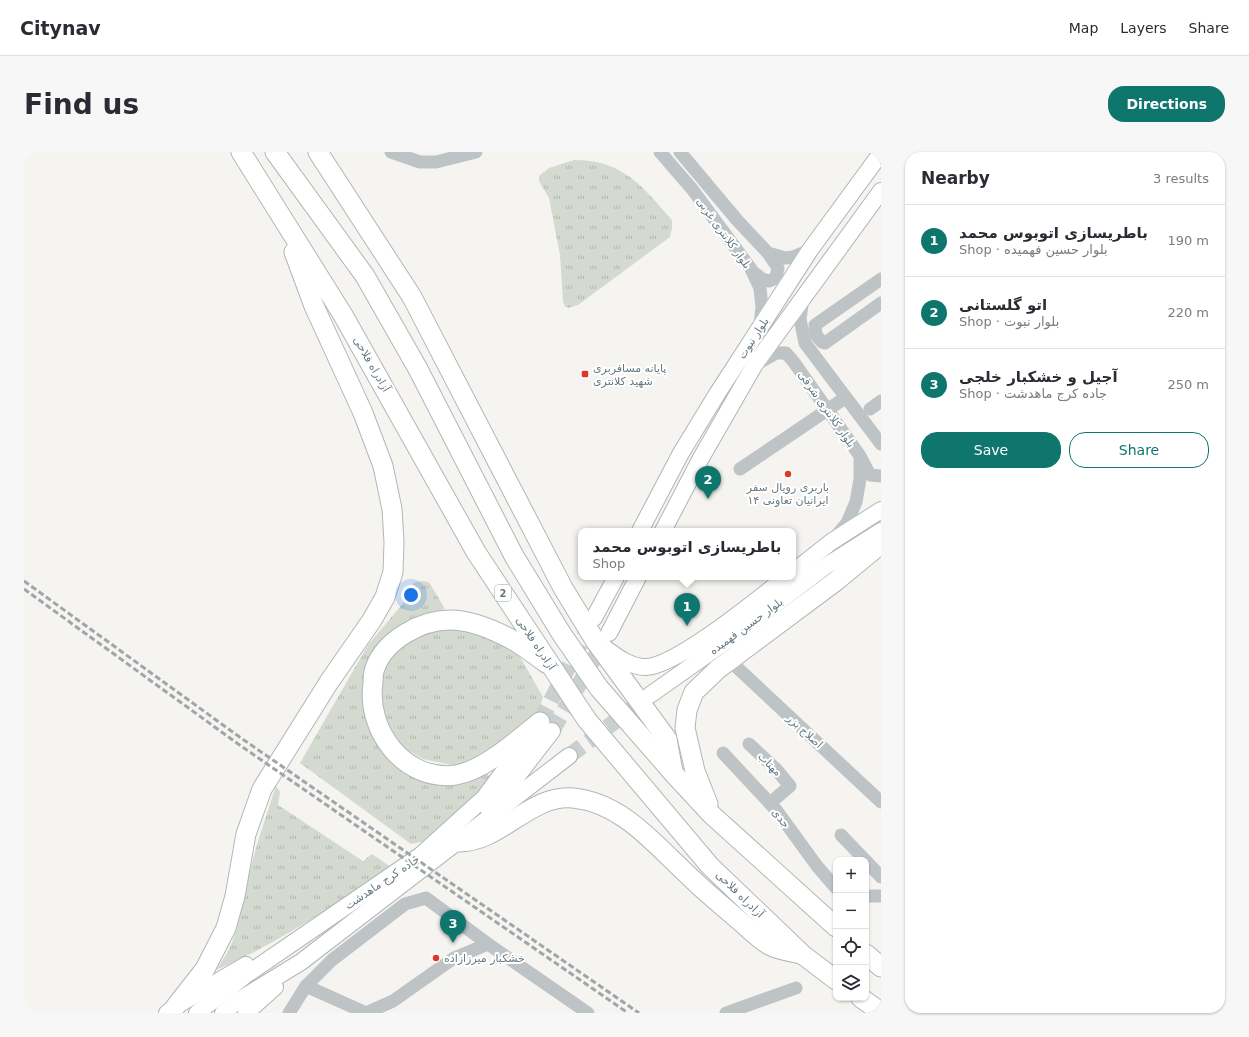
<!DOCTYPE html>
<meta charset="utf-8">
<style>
body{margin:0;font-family:"DejaVu Sans","Noto Sans Arabic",sans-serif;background:#f7f7f7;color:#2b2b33}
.controls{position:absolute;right:12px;bottom:12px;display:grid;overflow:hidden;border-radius:8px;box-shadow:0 1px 3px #0004}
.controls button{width:36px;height:36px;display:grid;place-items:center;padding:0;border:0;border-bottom:1px solid #e1e1e2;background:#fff;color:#2b2b33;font:20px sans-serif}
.you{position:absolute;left:387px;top:443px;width:14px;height:14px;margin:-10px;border:3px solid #fff;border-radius:50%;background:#1a73e8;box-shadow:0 0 0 6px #1a73e833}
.badge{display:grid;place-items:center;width:26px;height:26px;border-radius:50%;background:#0f766e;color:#fff;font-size:13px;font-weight:700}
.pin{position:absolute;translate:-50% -33px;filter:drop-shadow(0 1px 2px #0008)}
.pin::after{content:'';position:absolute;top:21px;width:14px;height:12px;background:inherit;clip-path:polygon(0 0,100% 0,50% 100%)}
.popup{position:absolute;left:554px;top:376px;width:218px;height:52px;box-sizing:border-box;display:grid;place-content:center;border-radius:8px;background:#fff;filter:drop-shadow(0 1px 3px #0005);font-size:13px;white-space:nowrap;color:#7c7c81}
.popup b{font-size:15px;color:#2b2b33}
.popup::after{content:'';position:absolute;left:50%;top:100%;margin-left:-8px;border:8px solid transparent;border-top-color:#fff}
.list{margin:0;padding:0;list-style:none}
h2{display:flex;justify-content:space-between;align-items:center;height:52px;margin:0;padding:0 16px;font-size:17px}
h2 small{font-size:13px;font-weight:400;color:#7c7c81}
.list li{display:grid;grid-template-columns:26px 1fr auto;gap:12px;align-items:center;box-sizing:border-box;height:72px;padding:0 16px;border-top:1px solid #e1e1e2}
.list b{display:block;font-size:15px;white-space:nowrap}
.list p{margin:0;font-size:13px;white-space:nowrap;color:#7c7c81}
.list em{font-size:13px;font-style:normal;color:#7c7c81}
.actions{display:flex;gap:8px;padding:12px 16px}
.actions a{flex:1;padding:9px 0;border:1px solid #0f766e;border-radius:16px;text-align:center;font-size:14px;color:#0f766e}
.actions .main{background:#0f766e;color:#fff}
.icon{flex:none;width:22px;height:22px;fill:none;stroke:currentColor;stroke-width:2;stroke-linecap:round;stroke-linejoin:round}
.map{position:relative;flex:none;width:857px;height:861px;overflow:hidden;border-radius:16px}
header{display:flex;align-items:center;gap:24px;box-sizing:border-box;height:56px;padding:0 20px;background:#fff;border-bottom:1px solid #e1e1e2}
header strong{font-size:19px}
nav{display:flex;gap:22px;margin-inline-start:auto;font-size:14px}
.intro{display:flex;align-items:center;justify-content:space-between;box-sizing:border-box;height:96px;padding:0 24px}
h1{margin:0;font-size:28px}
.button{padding:10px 18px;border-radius:16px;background:#0f766e;color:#fff;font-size:14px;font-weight:700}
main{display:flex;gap:24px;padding:0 24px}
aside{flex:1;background:#fff;border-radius:16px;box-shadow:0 1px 3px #0004}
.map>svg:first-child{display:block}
.grass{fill:url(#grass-tufts)}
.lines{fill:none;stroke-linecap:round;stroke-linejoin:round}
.major-tunnel{stroke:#cacfd0;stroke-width:16;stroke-dasharray:16 8;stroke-linecap:butt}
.major-casing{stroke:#afb5b8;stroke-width:18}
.highway-casing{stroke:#b1b6b8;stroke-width:21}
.minor{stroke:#bec3c5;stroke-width:13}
.major{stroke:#fff;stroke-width:16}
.highway{stroke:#fff;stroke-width:19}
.rail{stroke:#9da6a9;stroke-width:3;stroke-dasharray:6 3;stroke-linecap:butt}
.poi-dot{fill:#de3928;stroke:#fff;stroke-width:1.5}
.labels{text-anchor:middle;stroke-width:4;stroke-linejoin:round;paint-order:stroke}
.shield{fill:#fff;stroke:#93a1a8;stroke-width:1}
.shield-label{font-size:10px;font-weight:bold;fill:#657982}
.street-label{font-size:11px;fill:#657982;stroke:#fff}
.poi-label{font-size:11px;fill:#657982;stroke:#fff;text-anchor:start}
</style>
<header>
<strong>Citynav</strong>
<nav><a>Map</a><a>Layers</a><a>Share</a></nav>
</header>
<div class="intro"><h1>Find us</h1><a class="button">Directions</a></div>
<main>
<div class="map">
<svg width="857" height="861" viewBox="0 0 857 861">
<defs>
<pattern id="grass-tufts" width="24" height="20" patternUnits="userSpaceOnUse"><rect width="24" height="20" fill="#d5dad0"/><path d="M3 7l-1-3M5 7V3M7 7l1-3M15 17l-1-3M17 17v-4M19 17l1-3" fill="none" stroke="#b0b6ae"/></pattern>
</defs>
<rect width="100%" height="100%" fill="#f5f4f1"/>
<g class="grass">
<path d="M550 8C599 8 618 34 648 68V77L646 85 554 153 544 156 541 154 539 150 536 103 525 46 515 29V24L525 16Z"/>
<polygon points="398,429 405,430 421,457 382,473 340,556 343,573 354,591 371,608 463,621 467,626 459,637 403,689 387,692 276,611 344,493 381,449 390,431"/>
<polygon points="415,473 456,478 495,503 519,545 513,564 448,614 432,614 399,607 382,597 363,579 352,542 356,523 369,501 391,482"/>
<path d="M252 634 256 640 254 653 339 709 348 702 367 715C311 752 254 792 192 818 216 786 215 762 224 725 232 694 242 664 252 634Z"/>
</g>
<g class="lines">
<g class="major-tunnel">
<polyline points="516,570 568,469"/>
<polyline points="528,579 582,486"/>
<polyline points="545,604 625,544"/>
</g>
<defs>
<g id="major">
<polyline points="616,379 657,301 693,242 786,98 857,1"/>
<polyline points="639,379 677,306 731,212 857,39"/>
<polyline points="769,420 807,390 857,358"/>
<polyline points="570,466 592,425"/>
<polyline points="585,481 614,425"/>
<path d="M581 496C593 505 606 515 622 515 653 514 735 446 762 425"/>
<polyline points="626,543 711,483 802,414 857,379"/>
<polyline points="464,656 481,640 528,579"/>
<polyline points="143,861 152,854 222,813"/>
<polyline points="173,861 222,823 397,703 460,646 507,583"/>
<polyline points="199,861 215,848 277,810 545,604"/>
<polyline points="222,861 251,835"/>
</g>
<g id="highway">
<polyline points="217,0 319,163 452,400 563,568 686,714 779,803 812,828"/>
<polyline points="251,0 341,124 394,217 490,404 537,481 575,536 650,622 688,663 812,775"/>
<polyline points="294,0 388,145 539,436 572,490 643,587 649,620"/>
<path d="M516 570C493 588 461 618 432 623 381 630 342 579 349 531 349 527 349 521 351 516 361 488 397 468 426 468 444 468 465 476 481 484 495 490 509 502 522 511"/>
<polyline points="684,652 671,619 661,576 663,558 670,540 694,517 812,429 857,392"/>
<path d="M435 690C477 690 506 642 549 646 599 651 631 693 665 724 681 740 700 755 717 770 726 778 735 787 745 793 754 798 768 800 777 802"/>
<polyline points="842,802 857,815"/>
<polyline points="837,846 857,860"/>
<polyline points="152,854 181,817 202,776 211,744 222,682 238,637 305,530 348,468 361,445 369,420 370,390 368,357 359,314 339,261 290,154 270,100"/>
</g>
</defs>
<use href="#major" class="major-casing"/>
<use href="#highway" class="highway-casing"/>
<g class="minor">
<polyline points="367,0 396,10 412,10 452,0"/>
<polyline points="636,0 668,37 727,117 736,136 738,155 736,174"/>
<polyline points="656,0 713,68 744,101 761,106 769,105 786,98"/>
<polyline points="728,119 738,127 745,129 752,126 754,116 744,101"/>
<polyline points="857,127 791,173 792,183 798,190 801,191 857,151"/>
<polyline points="779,146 776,167 781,191 857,292"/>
<polyline points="733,212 752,201 762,201 769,209 836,304 836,327 832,350 823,371 813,383"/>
<polyline points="846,257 857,249"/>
<polyline points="837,306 846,323 857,324"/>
<polyline points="716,317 821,246"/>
<polyline points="705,508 857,650"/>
<polyline points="725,592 752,617 766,634 746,651"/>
<polyline points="699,601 753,659 793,714 812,736"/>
<polyline points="817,683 841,708"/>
<polyline points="842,709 857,725"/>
<polyline points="842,744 857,744"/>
<polyline points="464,792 564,861"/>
<polyline points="282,834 342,861"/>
<polyline points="265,861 282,834 308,808 381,752 402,746 464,792 430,806 369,849 342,861"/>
<polyline points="702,861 772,836"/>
</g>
<use href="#major" class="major"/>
<use href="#highway" class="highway"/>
<g class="rail">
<polyline points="0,429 217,586 615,861"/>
<polyline points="0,437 217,594 604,861"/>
</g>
</g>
<g class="poi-dot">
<rect x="557" y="218" width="8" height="8" rx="2"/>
<circle cx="764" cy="322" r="4"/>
<circle cx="412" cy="806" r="4"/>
</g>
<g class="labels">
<rect class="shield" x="471" y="433" width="16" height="16" rx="3"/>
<g class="shield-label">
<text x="479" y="445">2</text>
</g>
<g class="street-label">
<text transform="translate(700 81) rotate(54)" y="4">بلوار کلانتری غربی</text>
<text transform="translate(729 186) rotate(-57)" y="4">بلوار نبوت</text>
<text transform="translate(348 212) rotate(60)" y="4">آزادراه فلاحی</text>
<text transform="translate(803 257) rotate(55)" y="4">بلوار کلانتری شرقی</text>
<text transform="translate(722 474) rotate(-36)" y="4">بلوار حسین فهمیده</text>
<text transform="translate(512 491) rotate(56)" y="4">آزادراه فلاحی</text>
<text transform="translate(781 579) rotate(43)" y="4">اصلاح بزر</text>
<text transform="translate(746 612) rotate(45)" y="4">مهتاب</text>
<text transform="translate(757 666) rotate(52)" y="4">جدی</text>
<text transform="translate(358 730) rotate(-34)" y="4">جاده کرج ماهدشت</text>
<text transform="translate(716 742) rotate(44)" y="4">آزادراه فلاحی</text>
</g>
<g class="poi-label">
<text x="569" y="220">پایانه مسافربری<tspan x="569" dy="13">شهید کلانتری</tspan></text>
<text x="764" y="339" text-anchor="middle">باربری رویال سفر<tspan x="764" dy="13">ایرانیان تعاونی ۱۴</tspan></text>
<text x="420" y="810">خشکبار میرزازاده</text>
</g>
</g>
</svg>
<div class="controls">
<button>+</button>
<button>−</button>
<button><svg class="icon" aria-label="locate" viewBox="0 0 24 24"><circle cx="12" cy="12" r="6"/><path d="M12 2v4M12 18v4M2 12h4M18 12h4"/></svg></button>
<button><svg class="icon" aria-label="layers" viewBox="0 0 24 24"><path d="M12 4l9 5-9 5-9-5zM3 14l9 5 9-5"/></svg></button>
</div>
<div class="you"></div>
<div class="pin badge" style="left:663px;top:474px">1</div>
<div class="popup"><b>باطریسازی اتوبوس محمد</b>Shop</div>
<div class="pin badge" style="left:684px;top:347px">2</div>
<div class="pin badge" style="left:429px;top:791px">3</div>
</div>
<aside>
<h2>Nearby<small>3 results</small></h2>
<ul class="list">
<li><span class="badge">1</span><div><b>باطریسازی اتوبوس محمد</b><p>Shop · بلوار حسین فهمیده</p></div><em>190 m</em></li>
<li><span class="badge">2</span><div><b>اتو گلستانی</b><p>Shop · بلوار نبوت</p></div><em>220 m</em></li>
<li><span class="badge">3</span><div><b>آجیل و خشکبار خلجی</b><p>Shop · جاده کرج ماهدشت</p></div><em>250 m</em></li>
</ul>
<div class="actions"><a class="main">Save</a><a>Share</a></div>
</aside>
</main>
